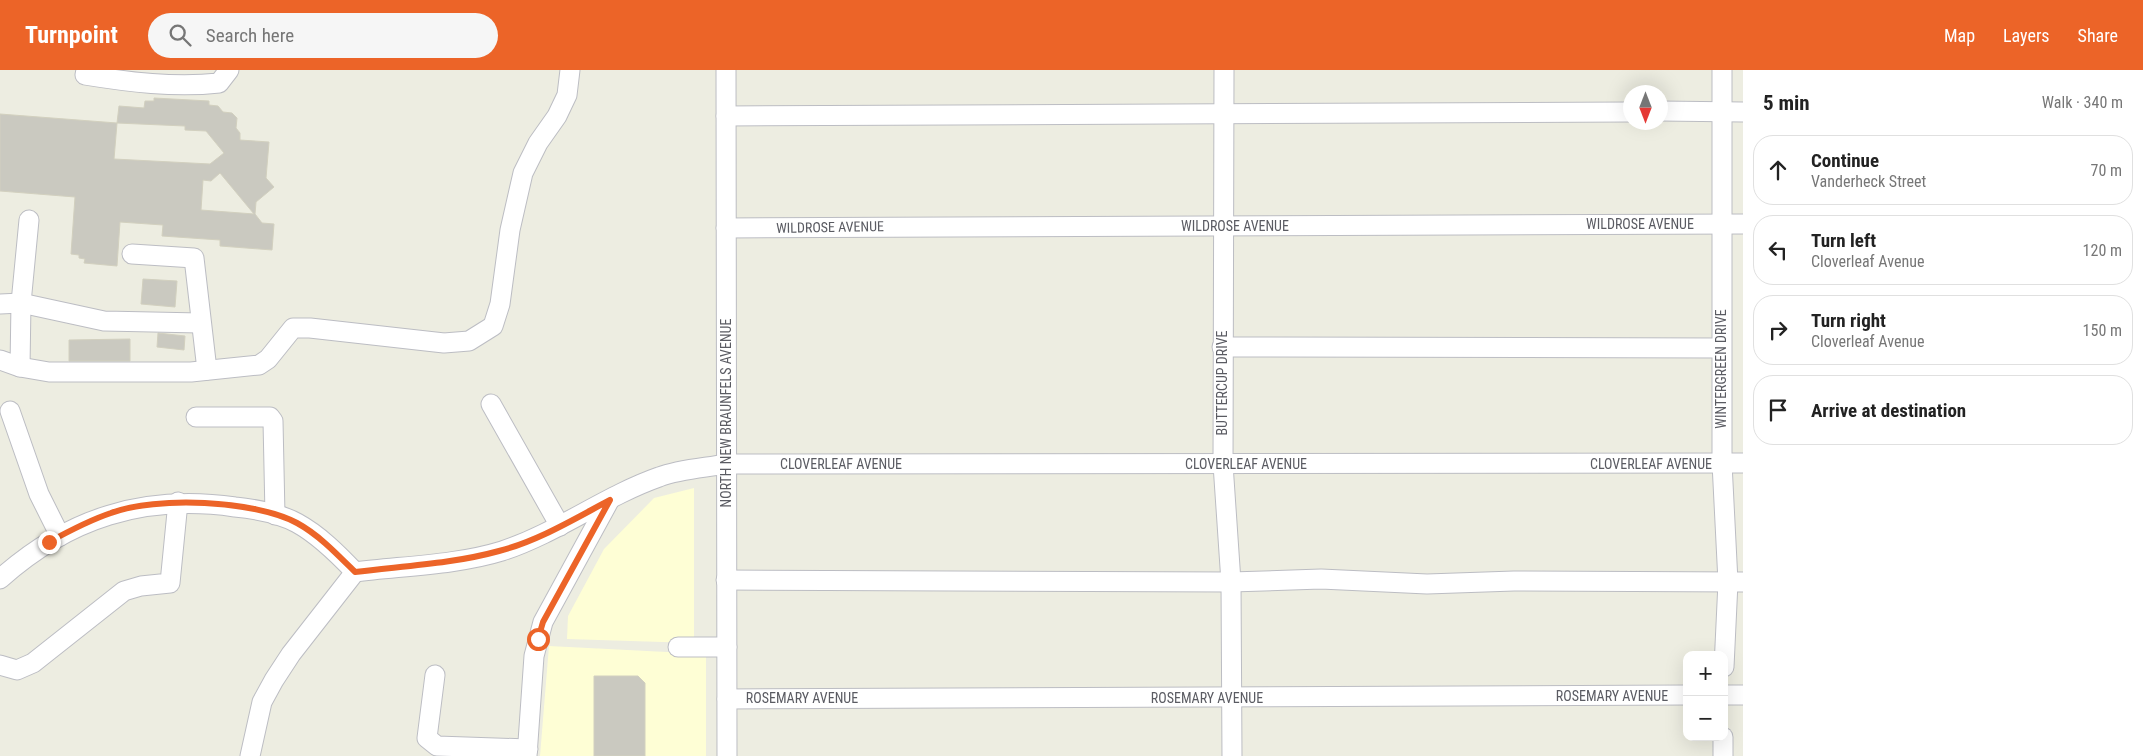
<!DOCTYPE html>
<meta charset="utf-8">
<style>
body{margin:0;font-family:"Roboto Condensed",sans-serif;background:#f6f6f6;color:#222}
.controls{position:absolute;right:15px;bottom:15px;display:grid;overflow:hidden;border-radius:10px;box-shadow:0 5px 20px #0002}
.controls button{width:45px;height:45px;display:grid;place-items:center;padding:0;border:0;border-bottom:1px solid #e0e0e0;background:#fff;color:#222;font:25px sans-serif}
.compass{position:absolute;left:1623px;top:15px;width:45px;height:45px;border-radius:50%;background:#fff;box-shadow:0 5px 20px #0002;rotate:180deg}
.stop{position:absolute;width:15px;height:15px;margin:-11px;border:4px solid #ec6428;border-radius:50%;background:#fff}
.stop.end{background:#ec6428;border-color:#fff;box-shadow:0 1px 5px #0008}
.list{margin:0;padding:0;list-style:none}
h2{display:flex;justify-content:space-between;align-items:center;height:65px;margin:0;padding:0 20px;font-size:21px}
h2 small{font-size:16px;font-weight:400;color:#767676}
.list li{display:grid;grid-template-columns:32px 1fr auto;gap:15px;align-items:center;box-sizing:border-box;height:70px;margin:0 10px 10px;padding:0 10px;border:1px solid #e0e0e0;border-radius:20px}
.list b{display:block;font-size:19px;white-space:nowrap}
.list p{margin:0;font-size:16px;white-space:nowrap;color:#767676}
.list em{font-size:16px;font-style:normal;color:#767676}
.icon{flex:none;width:28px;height:28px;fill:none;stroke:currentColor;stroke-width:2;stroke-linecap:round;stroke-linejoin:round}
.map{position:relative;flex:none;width:1743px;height:686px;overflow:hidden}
header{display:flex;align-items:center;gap:30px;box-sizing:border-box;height:70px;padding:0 25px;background:#ec6428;color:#fff}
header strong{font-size:24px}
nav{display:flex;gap:28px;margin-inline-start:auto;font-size:18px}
.search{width:350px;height:45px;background:#f6f6f6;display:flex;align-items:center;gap:12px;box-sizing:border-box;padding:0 18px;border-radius:28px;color:#767676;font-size:19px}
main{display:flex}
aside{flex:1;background:#fff}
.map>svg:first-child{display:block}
.commercial{fill:#fefed5}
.building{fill:#cac9c0;stroke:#d2d0bf;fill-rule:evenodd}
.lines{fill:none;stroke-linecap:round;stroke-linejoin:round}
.minor-casing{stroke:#bcbdc3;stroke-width:21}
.minor{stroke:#fff;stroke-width:19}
.route{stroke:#ec6428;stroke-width:6}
.labels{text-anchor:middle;stroke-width:4;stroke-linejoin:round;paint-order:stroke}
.street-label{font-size:14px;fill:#5a5b62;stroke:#fff}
</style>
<header>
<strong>Turnpoint</strong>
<div class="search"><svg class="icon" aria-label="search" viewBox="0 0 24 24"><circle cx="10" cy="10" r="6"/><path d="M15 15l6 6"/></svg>Search here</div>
<nav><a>Map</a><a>Layers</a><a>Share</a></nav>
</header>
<main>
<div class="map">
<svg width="1743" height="686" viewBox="0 0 1743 686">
<rect width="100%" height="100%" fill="#edede1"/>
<g class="commercial">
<polygon points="694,418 694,573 567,569 568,546 604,479 654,428"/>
<polygon points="549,576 706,584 706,686 540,686"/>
</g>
<g class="building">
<path d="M154 28 209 31V35L218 36 223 42 232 43 237 48 236 58 240 63V70L269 72 266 108 274 117 256 132 255 144 262 153 274 154 272 180 220 176V170L162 166 163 155 120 152 117 196 84 193 85 189 79 188V185L71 184 75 127 0 121V44L117 53 114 89 210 94 224 83 206 61 185 60V56L117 53 119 36 144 38 145 31H154ZM220 103 254 144 201 140 203 110 211 111Z"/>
<polygon points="143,209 177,211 175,237 141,234"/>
<polygon points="158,263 185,266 184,280 157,277"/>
<polygon points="130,269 130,291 69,291 69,270"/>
<polygon points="594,606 638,606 645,613 645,686 594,686"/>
</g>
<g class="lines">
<defs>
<g id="minor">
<path d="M86 0 85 5C128 12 175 18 219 13L229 0"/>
<polyline points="726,0 727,686"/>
<polyline points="1224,0 1223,394 1231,512 1232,686"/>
<polyline points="1722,0 1722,393 1728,512 1724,597"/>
<polyline points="1660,41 1743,42"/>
<polyline points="726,46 1630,42"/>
<polyline points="726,158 1743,154"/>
<polyline points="132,184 194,188 207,300"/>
<polyline points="0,234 21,233 104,251 200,253"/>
<polyline points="1222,277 1721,278"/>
<polyline points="0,290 20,297 49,302 191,302 259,295 268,289 293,258 310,258 444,273 469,271 493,256 500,234 510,160 523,103 538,73 557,46 567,25 570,0"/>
<polyline points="20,297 21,233 29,150"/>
<polyline points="491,334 560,456"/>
<polyline points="10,341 39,424 60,466"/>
<polyline points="196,347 270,347 273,351 275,445"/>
<path d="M0 509C68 448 144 424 235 437 255 439 279 443 297 453 319 465 338 484 355 502 402 496 457 495 502 481 557 463 605 426 659 407 680 399 704 398 726 394L1743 393"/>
<polyline points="726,510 1231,512 1321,509 1427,514 1514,511 1743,512"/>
<polyline points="678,577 727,577"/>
<polyline points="0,595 17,600 33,593 124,521 141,516 170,513 178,432"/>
<polyline points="435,605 427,668 437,676 528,679"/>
<polyline points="1724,625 1743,625"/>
<polyline points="727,629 1687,625"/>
<polyline points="250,686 262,632 274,610 291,584 355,502"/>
<polyline points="527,686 534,586 543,552 609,431"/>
<polyline points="1723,686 1723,667"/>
</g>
</defs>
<use href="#minor" class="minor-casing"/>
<use href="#minor" class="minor"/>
</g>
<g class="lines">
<path class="route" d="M49 472C69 461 90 450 111 443 156 426 254 430 297 453 319 465 337 484 355 502 403 496 452 494 499 481 538 471 574 449 610 430L543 552 538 569"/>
</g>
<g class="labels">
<g class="street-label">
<text x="1640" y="159">WILDROSE AVENUE</text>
<text x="1235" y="161">WILDROSE AVENUE</text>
<text transform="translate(830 157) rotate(-1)" y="5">WILDROSE AVENUE</text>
<text transform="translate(1721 299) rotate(-90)" y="5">WINTERGREEN DRIVE</text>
<text transform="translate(1222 313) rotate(-90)" y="5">BUTTERCUP DRIVE</text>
<text transform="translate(726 343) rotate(-90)" y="5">NORTH NEW BRAUNFELS AVENUE</text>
<text x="841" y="399">CLOVERLEAF AVENUE</text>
<text x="1246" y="399">CLOVERLEAF AVENUE</text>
<text x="1651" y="399">CLOVERLEAF AVENUE</text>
<text x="1612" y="631">ROSEMARY AVENUE</text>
<text x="802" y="633">ROSEMARY AVENUE</text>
<text x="1207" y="633">ROSEMARY AVENUE</text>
</g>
</g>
</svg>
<div class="controls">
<button>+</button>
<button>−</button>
</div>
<svg class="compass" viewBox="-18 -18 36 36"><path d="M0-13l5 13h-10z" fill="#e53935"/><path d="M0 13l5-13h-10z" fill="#767676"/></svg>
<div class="stop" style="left:538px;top:569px"></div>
<div class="stop end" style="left:49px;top:472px"></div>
</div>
<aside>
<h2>5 min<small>Walk · 340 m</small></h2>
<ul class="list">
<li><svg class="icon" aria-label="ahead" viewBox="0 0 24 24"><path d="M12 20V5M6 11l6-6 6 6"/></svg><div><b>Continue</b><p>Vanderheck Street</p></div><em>70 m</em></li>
<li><svg class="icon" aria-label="left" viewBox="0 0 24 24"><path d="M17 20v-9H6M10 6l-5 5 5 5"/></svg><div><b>Turn left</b><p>Cloverleaf Avenue</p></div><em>120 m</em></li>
<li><svg class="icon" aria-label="right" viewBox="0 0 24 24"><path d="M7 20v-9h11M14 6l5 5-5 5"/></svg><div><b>Turn right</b><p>Cloverleaf Avenue</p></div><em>150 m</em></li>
<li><svg class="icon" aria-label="arrive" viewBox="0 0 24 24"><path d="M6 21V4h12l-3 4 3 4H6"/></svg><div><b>Arrive at destination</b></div></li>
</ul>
</aside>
</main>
